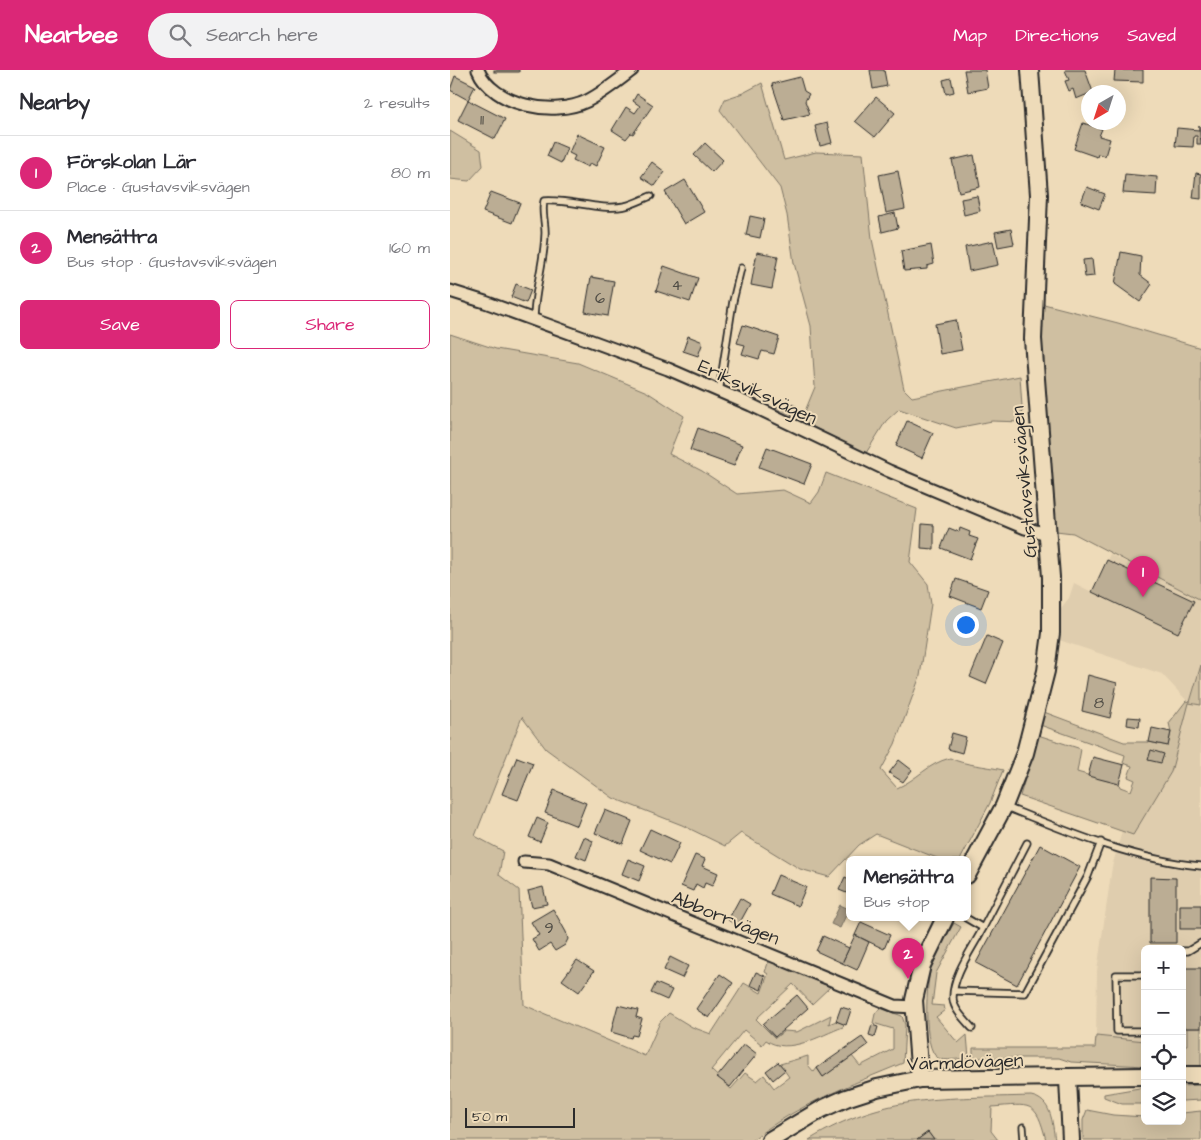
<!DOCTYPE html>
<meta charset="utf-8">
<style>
body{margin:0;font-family:"Architects Daughter",sans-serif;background:#f2f2f3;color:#2b2b33}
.controls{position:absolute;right:15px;bottom:15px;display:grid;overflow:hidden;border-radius:8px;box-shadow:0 5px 20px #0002}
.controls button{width:45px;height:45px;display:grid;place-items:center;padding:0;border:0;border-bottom:1px solid #e1e1e2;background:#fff;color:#2b2b33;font:25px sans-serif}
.compass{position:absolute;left:631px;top:15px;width:45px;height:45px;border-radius:50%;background:#fff;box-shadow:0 5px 20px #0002;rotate:219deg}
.scale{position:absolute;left:15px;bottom:12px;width:110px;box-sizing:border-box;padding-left:5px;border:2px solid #2b2b2b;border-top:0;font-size:14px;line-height:18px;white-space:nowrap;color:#2b2b2b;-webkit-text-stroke:4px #eedbb9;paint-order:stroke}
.you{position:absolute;left:515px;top:554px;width:18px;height:18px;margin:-12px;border:4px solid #fff;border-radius:50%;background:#1a73e8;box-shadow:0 0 0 8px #1a73e833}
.badge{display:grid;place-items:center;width:32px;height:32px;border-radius:50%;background:#db2777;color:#fff;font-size:16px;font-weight:700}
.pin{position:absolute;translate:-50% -41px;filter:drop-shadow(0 1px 2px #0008)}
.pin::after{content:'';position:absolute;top:26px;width:18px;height:15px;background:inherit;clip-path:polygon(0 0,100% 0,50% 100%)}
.popup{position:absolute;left:396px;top:786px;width:125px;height:65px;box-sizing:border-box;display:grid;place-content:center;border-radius:8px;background:#fff;filter:drop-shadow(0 1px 4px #0005);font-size:16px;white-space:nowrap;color:#7c7c81}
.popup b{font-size:19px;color:#2b2b33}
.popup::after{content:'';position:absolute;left:50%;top:100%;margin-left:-10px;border:10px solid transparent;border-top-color:#fff}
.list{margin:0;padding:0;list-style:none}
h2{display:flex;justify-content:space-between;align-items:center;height:65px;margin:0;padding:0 20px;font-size:21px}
h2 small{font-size:16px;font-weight:400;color:#7c7c81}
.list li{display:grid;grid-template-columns:32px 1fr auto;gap:15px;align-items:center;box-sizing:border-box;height:75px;padding:0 20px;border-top:1px solid #e1e1e2}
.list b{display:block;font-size:19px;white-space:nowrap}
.list p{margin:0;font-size:16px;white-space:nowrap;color:#7c7c81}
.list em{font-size:16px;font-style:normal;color:#7c7c81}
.actions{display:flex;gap:10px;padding:15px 20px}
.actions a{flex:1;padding:11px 0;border:1px solid #db2777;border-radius:8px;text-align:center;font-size:18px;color:#db2777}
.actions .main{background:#db2777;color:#fff}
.icon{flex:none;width:28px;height:28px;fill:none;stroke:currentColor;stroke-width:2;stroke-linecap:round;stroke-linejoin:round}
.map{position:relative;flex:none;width:751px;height:1070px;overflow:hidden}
header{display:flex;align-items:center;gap:30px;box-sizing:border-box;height:70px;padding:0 25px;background:#db2777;color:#fff}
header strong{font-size:24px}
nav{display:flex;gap:28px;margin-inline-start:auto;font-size:18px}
.search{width:350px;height:45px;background:#f2f2f3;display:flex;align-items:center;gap:12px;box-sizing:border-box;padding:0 18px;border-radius:28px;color:#7c7c81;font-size:19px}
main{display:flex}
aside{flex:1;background:#fff}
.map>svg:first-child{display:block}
.built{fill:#dfcdae}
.green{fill:#cfbfa1;stroke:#7d7566}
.water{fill:#a79a84;stroke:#756e60}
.building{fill:#bbad94;stroke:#2b2b2b}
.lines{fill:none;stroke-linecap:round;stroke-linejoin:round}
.lane-casing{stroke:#2b2b2b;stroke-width:9}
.street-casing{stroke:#2b2b2b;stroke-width:15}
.secondary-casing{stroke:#2b2b2b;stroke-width:20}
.lane{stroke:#eedbb9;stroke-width:5.5}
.street{stroke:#eedbb9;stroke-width:11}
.secondary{stroke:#eedbb9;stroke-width:16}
.labels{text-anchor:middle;stroke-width:4;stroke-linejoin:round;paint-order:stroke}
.number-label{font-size:16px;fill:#4f4c45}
.street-label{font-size:19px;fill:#2b2b2b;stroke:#eedbb9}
</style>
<header>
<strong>Nearbee</strong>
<div class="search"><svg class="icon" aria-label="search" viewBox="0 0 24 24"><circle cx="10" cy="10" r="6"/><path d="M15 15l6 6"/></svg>Search here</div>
<nav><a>Map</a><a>Directions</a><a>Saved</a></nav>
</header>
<main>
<aside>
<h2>Nearby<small>2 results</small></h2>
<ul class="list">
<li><span class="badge">1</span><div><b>Förskolan Lär</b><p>Place · Gustavsviksvägen</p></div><em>80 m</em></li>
<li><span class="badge">2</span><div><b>Mensättra</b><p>Bus stop · Gustavsviksvägen</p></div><em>160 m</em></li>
</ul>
<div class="actions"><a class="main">Save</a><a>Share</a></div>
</aside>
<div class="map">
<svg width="751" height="1070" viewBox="0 0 751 1070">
<rect width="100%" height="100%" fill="#eedbb9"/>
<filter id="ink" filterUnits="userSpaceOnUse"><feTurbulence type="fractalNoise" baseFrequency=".02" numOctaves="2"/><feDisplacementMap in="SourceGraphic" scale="10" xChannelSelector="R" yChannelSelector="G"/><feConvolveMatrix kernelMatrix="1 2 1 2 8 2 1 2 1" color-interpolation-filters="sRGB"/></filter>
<g filter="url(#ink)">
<polygon class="built" points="660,484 751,530 751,595 740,632 751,635 751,977 732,975 732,879 695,879 695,971 646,966 647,901 662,797 672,761 683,764 739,633 712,604 609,570 611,538 619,528 624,513 642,522"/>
<g class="green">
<polygon points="312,13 334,90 366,82 413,84 422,169 454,319 462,327 570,306 573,352 542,351 506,358 449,339 436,351 416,383 351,351 365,317 361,256 344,193 337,145 330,118 270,40 275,29 293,23"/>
<polygon points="0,61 31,80 33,96 19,111 0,109"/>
<polygon points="590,233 668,253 751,278 751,530 623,463 606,461 604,456 590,275"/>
<path d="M0 264 46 279 128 293 197 322 234 346 219 384 252 401 287 424 333 420 361 433 369 422 376 403 467 439 460 492 478 514 481 534 470 606 445 674 431 700 447 718C468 709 477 694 500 688 513 695 537 696 553 700L540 733 510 790H492L426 764 409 775 379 807 350 799 291 763 275 776 232 755 163 728 96 679 72 647 25 766 53 781 49 805 69 820 74 935 195 986 210 952 219 943 242 957 261 964 294 913 311 923 318 904 315 902 319 890 380 917 362 934 343 914 306 949 325 968 334 961 347 962 381 945 379 954 386 951 394 954 393 957C371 965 338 986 316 970L312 975 294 960 261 1000 281 1019 295 1003 307 1011 314 1005 324 1018 339 1007 330 994 358 986V995L364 1002 367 998 373 1007 402 986 410 996 443 979V959L423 953 425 944 430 938 452 946 455 955 453 993C400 1015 347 1035 302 1070H0Z"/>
<polygon points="751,595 751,635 739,633 721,702 683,765 570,726 588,665 631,679 627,702 669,714 670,717 681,721 685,710 678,707 682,696 673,693 675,685 590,655 594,642 674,672 699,672 718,676 721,662 719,653 736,631 740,632"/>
<path d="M504 853 511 857 486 903 482 935 494 936 495 940 486 947 508 973 517 965 519 988C511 988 495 992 488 988 472 979 476 910 482 894 488 880 497 866 504 853Z"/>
<polygon points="737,958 751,958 751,997 732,998 732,975 737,975"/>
<polygon points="646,966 695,971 695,996 621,992 609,988 523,988 523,978 645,978"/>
<polygon points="751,1015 751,1030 732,1031 732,1016"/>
<polygon points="695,1017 695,1034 672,1034 654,1027 654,1024"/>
<path d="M581 1026C602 1030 602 1052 605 1070H596C586 1030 581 1034 542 1037L541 1061 548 1070H484L478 1062 467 1070H359C436 1023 494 1029 581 1026Z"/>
<polygon points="637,1040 663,1045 695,1047 695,1051 732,1051 732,1043 751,1041 751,1070 633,1070 633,1050"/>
</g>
<polygon class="water" points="390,835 399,839 390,858 381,854"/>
<g class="building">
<rect x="44" y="0" width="25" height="2"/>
<polygon points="420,0 434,0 437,16 423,19"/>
<polygon points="514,0 535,0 538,18 518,22"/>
<polygon points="615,0 635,0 643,22 626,29 623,19 619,21 615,11 619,10"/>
<polygon points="665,0 693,0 693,12 664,11"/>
<polygon points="5,6 25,16 18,30 0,20"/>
<polygon points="350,7 354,21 359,24 355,31 360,44 334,50 322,14"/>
<polygon points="501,8 504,22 496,24 493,10"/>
<polygon points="187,24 203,35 183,64 181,63 176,69 162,60 176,37 185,43 190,36 183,31"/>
<polygon points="426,27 445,43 425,67 405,51"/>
<polygon points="18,30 55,49 45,69 8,50"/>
<polygon points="377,53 382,73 370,76 365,56"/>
<polygon points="633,53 652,59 649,66 660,69 655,86 648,84 647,87 624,79"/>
<polygon points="749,55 751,74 747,74 747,66 744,66 743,77 725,76 727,58 749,60"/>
<polygon points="127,64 155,77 146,96 140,93 138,97 123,90 125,86 119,83"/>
<polygon points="103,72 117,78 111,93 97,86"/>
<polygon points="255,73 273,90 262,102 244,85"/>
<polygon points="524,85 530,117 509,122 502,90"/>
<polygon points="202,92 215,102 205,116 191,107"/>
<polygon points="448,101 455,139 436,143 429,105"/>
<polygon points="746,103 751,104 751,129 743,128"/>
<polygon points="675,104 707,107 706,125 673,123"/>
<polygon points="235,110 254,142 234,154 215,122"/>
<polygon points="637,117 655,124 649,139 631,132"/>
<polygon points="41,122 70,133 62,153 33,142"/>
<polygon points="527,126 530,141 514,145 511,129"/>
<polygon points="445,143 448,158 432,162 429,147"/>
<polygon points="300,146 314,149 310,168 296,165"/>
<polygon points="561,159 564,174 548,177 545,162"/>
<polygon points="543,171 548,195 519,201 515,177"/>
<polygon points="481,175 484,194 477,196 477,199 454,201 451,181"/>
<polygon points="307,182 328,186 322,219 301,215"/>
<polygon points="671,182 691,186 690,205 702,214 690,232 665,214"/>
<polygon points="642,189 644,206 635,207 633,190"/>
<polygon points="214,196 248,208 240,232 206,221"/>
<polygon points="141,207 164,211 158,246 135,242"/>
<polygon points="66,214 81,220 76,233 61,227"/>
<polygon points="506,250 512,280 490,284 485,254"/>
<polygon points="293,255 329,267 324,284 312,281 309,289 292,284 295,275 287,273"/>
<polygon points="238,266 253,272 248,286 233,281"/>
<polygon points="330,329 346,336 340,348 325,341"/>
<polygon points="457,351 483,363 472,388 446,376"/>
<polygon points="248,358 292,375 284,396 240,380"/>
<polygon points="317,377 362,394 354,414 309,397"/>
<polygon points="472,454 484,455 484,479 471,478"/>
<polygon points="499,458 509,462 510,458 520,462 519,466 528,469 520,489 491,478"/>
<polygon points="657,490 744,531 728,563 642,522"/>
<polygon points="506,509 538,520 531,538 500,526"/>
<polygon points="537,566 553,573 536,614 520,607"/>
<polygon points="638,605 667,613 660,648 632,641"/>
<polygon points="678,647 690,648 689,657 677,655"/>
<polygon points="702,658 721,662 718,676 699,672"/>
<polygon points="502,663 516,667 512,683 498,679"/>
<polygon points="701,680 714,684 711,693 698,690"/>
<polygon points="67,687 83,693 68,730 52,724"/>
<polygon points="643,687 674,695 669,714 638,706"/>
<polygon points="449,690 462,700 453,712 439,703"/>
<polygon points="104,720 136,733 127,756 95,743"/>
<polygon points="155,740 182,751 173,774 145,763"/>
<polygon points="87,748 98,753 90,772 79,767"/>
<polygon points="200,759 230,773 220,794 190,780"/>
<polygon points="134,767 143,771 136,790 126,786"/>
<polygon points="590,775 630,797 567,915 526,893"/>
<polygon points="245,785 255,789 252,796 268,803 262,816 255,813 253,818 246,814 243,821 231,816"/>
<polygon points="178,789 195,796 189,811 172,804"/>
<polygon points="328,805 356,817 348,836 320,824"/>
<polygon points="395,807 399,809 399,824 389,820"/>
<polygon points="700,807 726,808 726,873 700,873"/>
<polygon points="93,817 97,834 82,837 78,821"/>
<polygon points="290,828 300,834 288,856 278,850"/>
<rect x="730" y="835" width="21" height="24"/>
<polygon points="103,839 116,862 118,869 115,875 105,881 100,874 89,881 82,869 89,865 81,852"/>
<polygon points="411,852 440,865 434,879 405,865"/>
<polygon points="405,865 419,872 407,900 392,893"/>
<polygon points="373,866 399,878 392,893 366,881"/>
<polygon points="220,887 238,896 232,908 214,900"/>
<polygon points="127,890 144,901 129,922 112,910"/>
<rect x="732" y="898" width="19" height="60"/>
<polygon points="306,902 315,906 311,920 300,915"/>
<polygon points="270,904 283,913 259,948 246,939"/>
<polygon points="206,913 222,920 217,930 201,923"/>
<polygon points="347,925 358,938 325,967 313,954"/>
<polygon points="168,935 188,940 186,947 192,949 187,966 182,965 181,968 161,962"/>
<polygon points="391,937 401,940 396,955 386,951"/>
<polygon points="422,955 428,957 425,967 419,965"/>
<polygon points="412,967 418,975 373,1007 367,998"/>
<polygon points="294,974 307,984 280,1017 267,1007"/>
<polygon points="328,992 335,1000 323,1010 316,1001"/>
<polygon points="478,1062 484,1070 467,1070"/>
</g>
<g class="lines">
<defs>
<g id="lane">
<path d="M84 250C84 221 94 194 95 165 96 153 91 143 94 131 121 129 149 141 175 136 184 134 193 129 201 126"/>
<polyline points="269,322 283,231 291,198"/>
<path d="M556 737C618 762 684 790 751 796"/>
<path d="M516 848 533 858C523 878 502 905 503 929 504 940 515 950 522 958"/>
<polyline points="533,858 577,773"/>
<polyline points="732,881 738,881 751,873"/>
<polyline points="695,905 666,905 667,961 695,961"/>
<polyline points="504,921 575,923 638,806 651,772"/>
<polyline points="573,1057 574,1070"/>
</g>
<g id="street">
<path d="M28 0C43 36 104 47 137 31 153 23 168 11 182 0"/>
<polyline points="0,221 35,232 218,299 301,335 439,401 575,458 597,464"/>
<polyline points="74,792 99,794 428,929 445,936 464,937"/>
</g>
<g id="secondary">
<polyline points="517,805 554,736 575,683 596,601 601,563 601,507 583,269 589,125 580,0"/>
<polyline points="732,1005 751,1005"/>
<polyline points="470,1009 464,930 472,895 495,848"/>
<polyline points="618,1009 621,1070"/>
<polyline points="320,1070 372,1039 396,1028 427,1018 470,1009 695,1006"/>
</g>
</defs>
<use href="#lane" class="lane-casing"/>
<use href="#street" class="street-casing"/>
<use href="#secondary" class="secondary-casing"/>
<use href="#lane" class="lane"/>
<use href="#street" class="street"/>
<use href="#secondary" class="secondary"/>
</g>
</g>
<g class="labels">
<g class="number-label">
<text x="32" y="55">11</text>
<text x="227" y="220">4</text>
<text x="150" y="233">6</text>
<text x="649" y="638">8</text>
<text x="99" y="863">9</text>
</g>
<g class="street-label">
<text transform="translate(308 321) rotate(25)" y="7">Eriksviksvägen</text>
<text transform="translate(573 412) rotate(-95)" y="7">Gustavsviksvägen</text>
<text transform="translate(276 847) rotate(22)" y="7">Abborrvägen</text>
<text transform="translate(515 991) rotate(-2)" y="7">Värmdövägen</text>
</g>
</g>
</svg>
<div class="controls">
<button>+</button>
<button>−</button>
<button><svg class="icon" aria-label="locate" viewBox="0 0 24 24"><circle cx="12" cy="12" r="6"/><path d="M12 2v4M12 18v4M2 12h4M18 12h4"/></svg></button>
<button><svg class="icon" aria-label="layers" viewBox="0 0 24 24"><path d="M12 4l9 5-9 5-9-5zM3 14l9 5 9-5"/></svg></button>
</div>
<svg class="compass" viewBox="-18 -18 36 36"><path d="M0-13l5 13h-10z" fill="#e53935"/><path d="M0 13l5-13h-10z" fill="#7c7c81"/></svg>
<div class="scale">50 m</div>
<div class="you"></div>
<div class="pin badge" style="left:693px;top:527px">1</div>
<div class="pin badge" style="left:458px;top:909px">2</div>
<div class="popup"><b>Mensättra</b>Bus stop</div>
</div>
</main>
